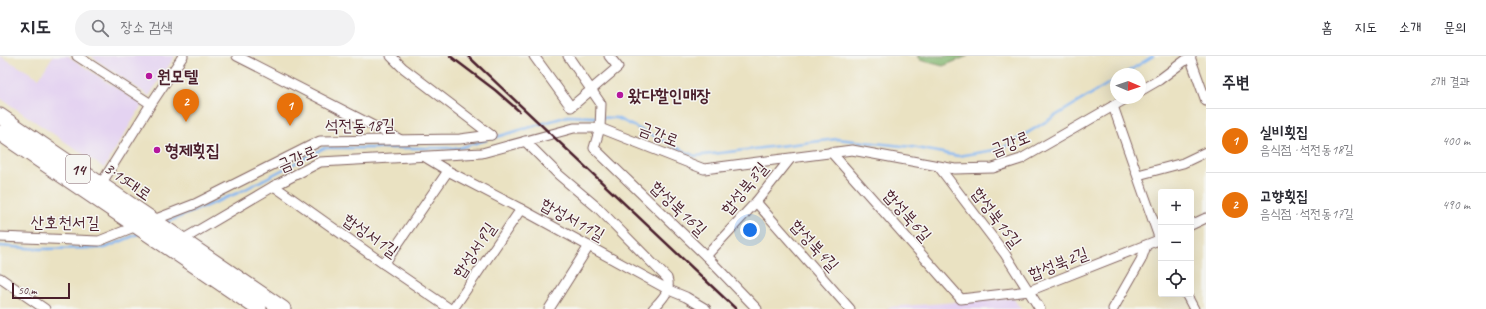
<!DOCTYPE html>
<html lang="ko">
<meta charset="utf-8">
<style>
body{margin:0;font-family:Caveat,"Poor Story",sans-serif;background:#f2f2f3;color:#2b2b33}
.controls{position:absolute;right:12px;bottom:12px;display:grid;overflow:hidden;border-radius:4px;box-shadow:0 4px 16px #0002}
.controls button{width:36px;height:36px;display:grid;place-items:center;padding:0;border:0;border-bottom:1px solid #e1e1e2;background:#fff;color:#2b2b33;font:20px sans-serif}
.compass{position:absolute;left:1110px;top:12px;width:36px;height:36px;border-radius:50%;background:#fff;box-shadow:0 4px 16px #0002;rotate:92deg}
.scale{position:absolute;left:12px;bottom:10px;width:58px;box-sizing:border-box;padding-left:4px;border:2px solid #4a1f2b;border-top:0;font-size:11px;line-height:14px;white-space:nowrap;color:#4a1f2b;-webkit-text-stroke:3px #f6f6f2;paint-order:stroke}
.you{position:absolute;left:750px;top:174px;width:14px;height:14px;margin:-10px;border:3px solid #fff;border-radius:50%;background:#1a73e8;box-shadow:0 0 0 6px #1a73e833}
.badge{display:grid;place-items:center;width:26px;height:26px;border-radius:50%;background:#b5179e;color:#fff;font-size:13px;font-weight:700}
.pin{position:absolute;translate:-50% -33px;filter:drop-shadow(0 1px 2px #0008)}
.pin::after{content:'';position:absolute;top:21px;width:14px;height:12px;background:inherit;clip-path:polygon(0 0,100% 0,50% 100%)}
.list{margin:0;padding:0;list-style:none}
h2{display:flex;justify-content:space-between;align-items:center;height:52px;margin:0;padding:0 16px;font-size:17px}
h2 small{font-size:13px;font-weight:400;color:#7c7c81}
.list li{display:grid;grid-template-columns:26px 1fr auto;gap:12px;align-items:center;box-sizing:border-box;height:64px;padding:0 16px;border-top:1px solid #e1e1e2}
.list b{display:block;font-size:15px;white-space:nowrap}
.list p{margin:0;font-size:13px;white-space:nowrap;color:#7c7c81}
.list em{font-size:13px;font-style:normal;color:#7c7c81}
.icon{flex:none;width:22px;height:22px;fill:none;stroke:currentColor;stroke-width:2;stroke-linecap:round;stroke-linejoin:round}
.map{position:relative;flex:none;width:1206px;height:253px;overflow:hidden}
header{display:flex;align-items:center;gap:24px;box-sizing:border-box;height:56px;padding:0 20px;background:#fff;border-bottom:1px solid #e1e1e2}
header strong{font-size:19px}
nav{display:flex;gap:22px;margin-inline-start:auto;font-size:14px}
.search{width:280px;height:36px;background:#f2f2f3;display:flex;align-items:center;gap:10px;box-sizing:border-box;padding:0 14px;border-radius:22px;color:#7c7c81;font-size:15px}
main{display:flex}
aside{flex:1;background:#fff}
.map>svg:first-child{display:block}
.built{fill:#e4d3f1}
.forest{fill:#86b873;stroke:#686c4f}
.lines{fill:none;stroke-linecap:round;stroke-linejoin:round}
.stream{stroke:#86b7f2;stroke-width:2.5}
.street-casing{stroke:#826360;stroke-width:11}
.primary-casing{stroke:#826360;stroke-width:17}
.street{stroke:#fff;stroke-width:9}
.primary{stroke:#fff;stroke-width:15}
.rail{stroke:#4a1f2b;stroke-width:2.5}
.poi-dot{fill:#b5179e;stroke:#f6f6f2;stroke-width:1.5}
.labels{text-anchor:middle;stroke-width:3;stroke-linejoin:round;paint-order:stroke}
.shield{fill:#f6f6f2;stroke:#7e6067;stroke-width:1}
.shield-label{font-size:16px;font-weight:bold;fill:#4a1f2b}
.poi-label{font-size:17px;font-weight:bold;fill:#4a1f2b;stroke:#f6f6f2;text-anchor:start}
.street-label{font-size:17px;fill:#4a1f2b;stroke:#f6f6f2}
</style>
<header>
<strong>지도</strong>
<div class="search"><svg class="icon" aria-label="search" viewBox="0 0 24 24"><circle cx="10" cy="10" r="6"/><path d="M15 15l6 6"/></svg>장소 검색</div>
<nav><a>홈</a><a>지도</a><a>소개</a><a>문의</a></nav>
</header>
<main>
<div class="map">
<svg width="1206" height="253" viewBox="0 0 1206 253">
<rect width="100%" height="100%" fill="#f6f6f2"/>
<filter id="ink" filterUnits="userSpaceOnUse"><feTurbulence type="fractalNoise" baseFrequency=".025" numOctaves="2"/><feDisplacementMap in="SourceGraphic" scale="8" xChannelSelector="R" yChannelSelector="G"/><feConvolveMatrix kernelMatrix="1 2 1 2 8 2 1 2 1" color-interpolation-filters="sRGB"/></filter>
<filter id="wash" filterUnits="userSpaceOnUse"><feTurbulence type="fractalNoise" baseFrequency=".012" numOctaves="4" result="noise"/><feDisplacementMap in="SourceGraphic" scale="16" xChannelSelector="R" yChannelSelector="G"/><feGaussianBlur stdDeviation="0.9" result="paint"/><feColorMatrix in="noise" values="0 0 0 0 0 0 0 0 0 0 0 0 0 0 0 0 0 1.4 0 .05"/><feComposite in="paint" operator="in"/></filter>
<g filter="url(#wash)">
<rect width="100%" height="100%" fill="#eae2c2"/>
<g class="built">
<polygon points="0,0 39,22 53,0 68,0 142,49 104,112 0,42"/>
<polygon points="91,0 175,0 149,40"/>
<polygon points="1013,242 1021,253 888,253 888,251"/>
</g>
<polygon class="forest" points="917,0 968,0 943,10 920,4"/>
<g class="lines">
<g class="stream">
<polyline points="1124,18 1153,0"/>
<polyline points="493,82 568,60 617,62 695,100 837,83 912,91 958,100 1001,93 1116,23"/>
<polyline points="165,167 240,136 324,92 459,92 486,84"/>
<polyline points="0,190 40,193 105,192 138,178"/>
</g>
</g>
</g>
<g filter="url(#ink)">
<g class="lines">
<defs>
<g id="street">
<polyline points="77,0 151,48"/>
<polyline points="237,0 399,83"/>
<polyline points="391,0 402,11 491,79"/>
<polyline points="534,0 571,51 618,11 609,0"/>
<polyline points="568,0 601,48 600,72 594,92 706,200 757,253"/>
<polyline points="1190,1 1206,45"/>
<polyline points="1140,35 1159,24 1191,0"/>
<polyline points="1113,50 1161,187"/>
<path d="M525 85 559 119 598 152 667 222C672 235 661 244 653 253"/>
<polyline points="831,96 961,243 1029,235 1161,183"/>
<polyline points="425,101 448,115 521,153 669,234 686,241 706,253"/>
<polyline points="939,111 1005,198 1040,253"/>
<polyline points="1138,119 1183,107 1206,96"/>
<polyline points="101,128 151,48 183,0"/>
<polyline points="274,130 384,208 450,253"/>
<polyline points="756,146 850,253"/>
<polyline points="151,165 195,148 320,85 460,83 491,79"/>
<polyline points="1191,169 1206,162"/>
<polyline points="0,181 99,185 139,169"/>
<polyline points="182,184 274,130 320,106 482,97 574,72 600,72 704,113 852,94 955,113 993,112 1021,103 1127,42"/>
<polyline points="706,200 756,146 790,103"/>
<polyline points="384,208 448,115"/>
<polyline points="0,222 45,253"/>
<polyline points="1186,238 1194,253"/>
<polyline points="453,253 521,153"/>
<polyline points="549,253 589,190"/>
<polyline points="1113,253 1141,204 1146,190"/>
</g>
<g id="primary">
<path d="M0 60C94 125 189 188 283 253"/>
<polyline points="0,77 259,253"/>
</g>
</defs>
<use href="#street" class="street-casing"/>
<use href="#primary" class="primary-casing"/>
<use href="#street" class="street"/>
<use href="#primary" class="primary"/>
<g class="rail">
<polyline points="450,0 495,34 519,55"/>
<polyline points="468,0 736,253"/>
</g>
</g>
</g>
<g class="poi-dot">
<circle cx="149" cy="20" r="4"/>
<circle cx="620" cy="39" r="4"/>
<circle cx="157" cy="94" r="4"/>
</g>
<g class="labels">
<rect class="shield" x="66" y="99" width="24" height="28" rx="3"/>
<g class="shield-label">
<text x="78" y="119">14</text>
</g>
<g class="poi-label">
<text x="157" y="26">원모텔</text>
<text x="628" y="45">왔다할인매장</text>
<text x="165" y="100">형제횟집</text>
</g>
<g class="street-label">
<text transform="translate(360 69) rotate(-1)" y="6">석전동18길</text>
<text transform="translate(659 78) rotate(21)" y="6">금강로</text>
<text transform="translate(1010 87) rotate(-22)" y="6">금강로</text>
<text transform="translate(297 102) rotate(-23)" y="6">금강로</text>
<text transform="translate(128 125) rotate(35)" y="6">3·15대로</text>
<text transform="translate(744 132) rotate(-50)" y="6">합성북3길</text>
<text transform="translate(679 152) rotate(44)" y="6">합성북16길</text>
<text transform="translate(908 159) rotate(49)" y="6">합성북6길</text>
<text transform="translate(997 161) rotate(53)" y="6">합성북15길</text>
<text transform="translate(573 163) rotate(29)" y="6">합성서11길</text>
<text x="65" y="172">산호천서길</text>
<text transform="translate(371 179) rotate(35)" y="6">합성서1길</text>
<text transform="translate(815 189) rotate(48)" y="6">합성북4길</text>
<text transform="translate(474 194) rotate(-56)" y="6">합성서9길</text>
<text transform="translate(1058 207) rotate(-21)" y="6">합성북2길</text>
</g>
</g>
</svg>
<div class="controls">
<button>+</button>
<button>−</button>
<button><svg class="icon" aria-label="locate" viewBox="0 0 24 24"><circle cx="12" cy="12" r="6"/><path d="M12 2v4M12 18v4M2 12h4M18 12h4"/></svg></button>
</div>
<svg class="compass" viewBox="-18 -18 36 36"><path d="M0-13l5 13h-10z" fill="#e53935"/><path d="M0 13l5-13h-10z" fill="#7c7c81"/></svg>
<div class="scale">50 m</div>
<div class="you"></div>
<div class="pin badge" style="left:290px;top:70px;background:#e8710a">1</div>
<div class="pin badge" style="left:186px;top:66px;background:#e8710a">2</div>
</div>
<aside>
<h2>주변<small>2개 결과</small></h2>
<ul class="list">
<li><span class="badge" style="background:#e8710a">1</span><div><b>실비횟집</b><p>음식점 · 석전동18길</p></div><em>400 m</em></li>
<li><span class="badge" style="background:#e8710a">2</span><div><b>고향횟집</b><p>음식점 · 석전동17길</p></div><em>490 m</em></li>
</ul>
</aside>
</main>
